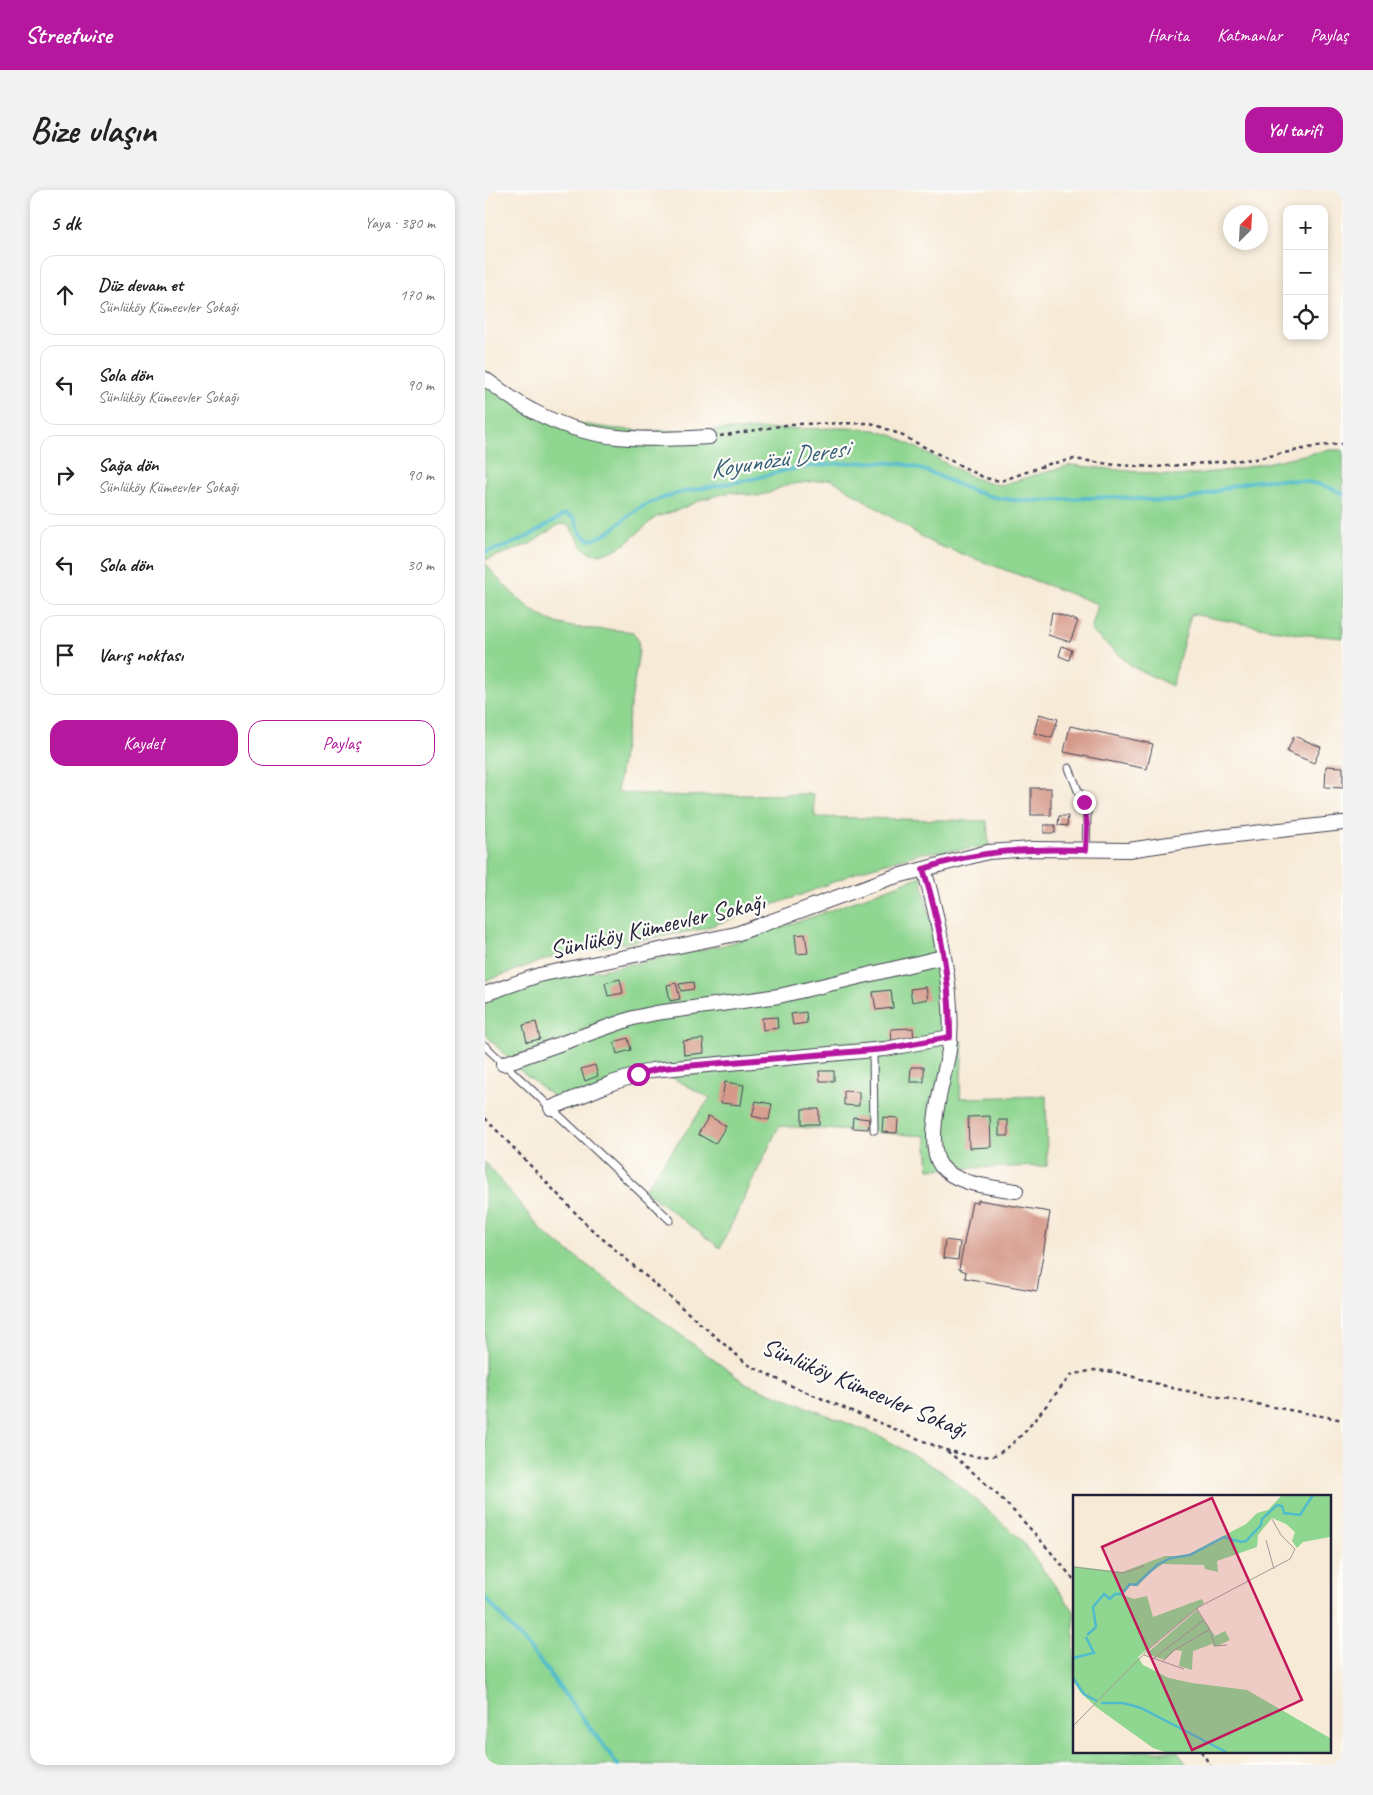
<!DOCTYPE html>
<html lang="tr">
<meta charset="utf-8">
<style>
body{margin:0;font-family:Caveat,sans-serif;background:#f2f2f2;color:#222}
.controls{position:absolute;right:15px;top:15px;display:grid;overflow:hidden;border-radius:10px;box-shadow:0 2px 8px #0003}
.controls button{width:45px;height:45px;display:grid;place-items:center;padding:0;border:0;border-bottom:1px solid #e0e0e0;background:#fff;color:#222;font:25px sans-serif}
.compass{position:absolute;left:738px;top:15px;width:45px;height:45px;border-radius:50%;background:#fff;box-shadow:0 2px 8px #0003;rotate:24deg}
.stop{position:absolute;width:15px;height:15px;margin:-11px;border:4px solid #b5179e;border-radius:50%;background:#fff}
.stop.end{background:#b5179e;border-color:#fff;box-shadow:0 1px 5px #0008}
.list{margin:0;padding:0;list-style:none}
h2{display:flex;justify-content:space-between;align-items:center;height:65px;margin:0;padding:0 20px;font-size:21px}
h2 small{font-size:16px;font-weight:400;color:#767676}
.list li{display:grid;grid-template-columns:32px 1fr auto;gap:15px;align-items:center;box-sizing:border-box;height:80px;margin:0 10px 10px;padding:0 10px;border:1px solid #e0e0e0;border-radius:15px}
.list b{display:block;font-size:19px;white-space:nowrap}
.list p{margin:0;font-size:16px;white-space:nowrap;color:#767676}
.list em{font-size:16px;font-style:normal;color:#767676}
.actions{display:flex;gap:10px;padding:15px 20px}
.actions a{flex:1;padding:11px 0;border:1px solid #b5179e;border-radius:15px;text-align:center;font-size:18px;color:#b5179e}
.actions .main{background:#b5179e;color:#fff}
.icon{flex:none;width:28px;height:28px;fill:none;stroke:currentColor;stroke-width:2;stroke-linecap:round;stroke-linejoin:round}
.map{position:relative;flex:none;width:858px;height:1575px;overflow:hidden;border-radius:15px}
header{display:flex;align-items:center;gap:30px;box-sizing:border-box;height:70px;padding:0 25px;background:#b5179e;color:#fff}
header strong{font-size:24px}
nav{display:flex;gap:28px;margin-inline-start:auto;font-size:18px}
.intro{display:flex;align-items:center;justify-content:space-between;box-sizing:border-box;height:120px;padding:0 30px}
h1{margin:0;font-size:35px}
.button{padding:12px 22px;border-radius:15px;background:#b5179e;color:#fff;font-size:18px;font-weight:700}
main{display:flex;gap:30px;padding:0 30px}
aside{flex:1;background:#fff;border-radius:15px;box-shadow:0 2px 8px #0003}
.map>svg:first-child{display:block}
.green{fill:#8fd691;stroke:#587c66}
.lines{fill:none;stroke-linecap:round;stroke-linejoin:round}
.stream{stroke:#50bbcc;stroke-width:4}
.building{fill:#d59989}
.service-casing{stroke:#424052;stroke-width:9}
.minor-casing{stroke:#424052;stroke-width:16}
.path{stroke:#424052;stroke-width:2.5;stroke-dasharray:4 4;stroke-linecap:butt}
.service{stroke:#fff;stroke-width:7}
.minor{stroke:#fff;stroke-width:14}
.route{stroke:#b5179e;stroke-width:6}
.labels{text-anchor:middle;stroke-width:4.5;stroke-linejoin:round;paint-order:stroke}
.street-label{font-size:25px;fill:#22223b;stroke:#fdfcf7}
.water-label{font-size:26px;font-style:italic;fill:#345f75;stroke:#fdfcf7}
.inset-river{fill:none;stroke:#50bbcc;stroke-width:2.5}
.inset-road{fill:none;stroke:#a29a99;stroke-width:1}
.view{fill:#c2185b;fill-opacity:0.15;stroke:#c2185b;stroke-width:2.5}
.inset-edge{fill:none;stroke:#22223b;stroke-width:2.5}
</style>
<header>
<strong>Streetwise</strong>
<nav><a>Harita</a><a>Katmanlar</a><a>Paylaş</a></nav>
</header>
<div class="intro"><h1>Bize ulaşın</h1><a class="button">Yol tarifi</a></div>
<main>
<aside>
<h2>5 dk<small>Yaya · 380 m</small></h2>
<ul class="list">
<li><svg class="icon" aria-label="ahead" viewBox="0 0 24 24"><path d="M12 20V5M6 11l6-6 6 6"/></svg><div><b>Düz devam et</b><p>Sünlüköy Kümeevler Sokağı</p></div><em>170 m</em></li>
<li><svg class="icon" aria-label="left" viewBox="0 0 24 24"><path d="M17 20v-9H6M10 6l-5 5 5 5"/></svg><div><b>Sola dön</b><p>Sünlüköy Kümeevler Sokağı</p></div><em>90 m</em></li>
<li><svg class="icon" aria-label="right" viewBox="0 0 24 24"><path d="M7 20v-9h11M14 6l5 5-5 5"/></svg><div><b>Sağa dön</b><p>Sünlüköy Kümeevler Sokağı</p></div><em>90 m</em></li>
<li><svg class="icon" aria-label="left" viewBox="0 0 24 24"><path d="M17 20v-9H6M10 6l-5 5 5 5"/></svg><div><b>Sola dön</b></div><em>30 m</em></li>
<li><svg class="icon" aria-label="arrive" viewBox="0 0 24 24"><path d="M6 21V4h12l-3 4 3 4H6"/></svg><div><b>Varış noktası</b></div></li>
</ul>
<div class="actions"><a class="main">Kaydet</a><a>Paylaş</a></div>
</aside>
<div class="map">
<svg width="858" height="1575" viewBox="0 0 858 1575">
<rect width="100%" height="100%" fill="#fdfcf7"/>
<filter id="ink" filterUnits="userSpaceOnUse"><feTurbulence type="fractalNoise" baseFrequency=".02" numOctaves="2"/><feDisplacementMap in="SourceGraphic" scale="10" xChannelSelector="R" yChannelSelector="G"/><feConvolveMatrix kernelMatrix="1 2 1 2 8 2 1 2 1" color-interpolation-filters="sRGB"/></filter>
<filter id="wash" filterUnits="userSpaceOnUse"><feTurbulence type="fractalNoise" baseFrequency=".0096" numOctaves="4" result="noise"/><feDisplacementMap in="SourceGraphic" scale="20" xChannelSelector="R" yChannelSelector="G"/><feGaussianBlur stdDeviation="1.12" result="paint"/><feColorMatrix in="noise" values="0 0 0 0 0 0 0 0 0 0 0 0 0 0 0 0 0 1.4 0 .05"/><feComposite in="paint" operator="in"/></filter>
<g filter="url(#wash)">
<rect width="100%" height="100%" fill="#f7ead7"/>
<g class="green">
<path d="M0 181C29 201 59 224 94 233 115 238 137 239 159 241L362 238 390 240 409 246 487 287 503 293 516 295 586 275 692 286 747 280 842 260H858V448L812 444 706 424 687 496 648 477 606 441 613 414 447 353 346 289 301 295 284 303 272 306 246 302 215 310 199 318 171 327 140 354 125 362 113 364 106 363 97 357 85 337 79 334 73 335 45 354 0 370Z"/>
<path d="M0 373C19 396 45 425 75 434 98 441 124 438 148 442L153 450 154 461 132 602 181 606 328 604 330 627 502 631 504 657 437 663 380 679 316 705 217 739 73 765 0 791Z"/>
<polygon points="436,686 452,761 463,852 478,851 475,908 561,906 562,976 444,979 441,946 294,936 235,1058 159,1000 225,908 180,884 85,920 31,877 0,844 0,811 10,806 38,796 239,755 330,726"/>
<polygon points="0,972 59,1043 260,1193 395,1246 461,1284 535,1349 589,1421 589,1561 692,1561 702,1575 0,1575"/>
</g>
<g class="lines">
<g class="stream">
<path d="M0 362 22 356 46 345 80 324 89 328 96 344 105 350C127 346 137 327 157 317 191 299 230 297 267 289 281 286 294 281 309 279 339 274 392 269 422 275 454 282 481 303 514 308 552 315 590 307 628 307 646 307 664 311 682 311 707 312 731 300 755 294 784 287 832 288 858 304"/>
<polyline points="0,1407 54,1470 133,1575"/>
</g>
</g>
<g id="blocks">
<g class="building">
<polygon points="567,422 593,431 585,452 563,445"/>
<polygon points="577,456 587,460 584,470 574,466"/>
<polygon points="554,524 573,529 567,548 549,543"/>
<polygon points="585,536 668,554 662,579 579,562"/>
<polygon points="809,546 836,557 829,573 802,562"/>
<polygon points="841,576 858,577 858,598 840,597"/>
<rect x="546" y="598" width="20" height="27"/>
<polygon points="574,626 583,626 582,636 573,635"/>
<rect x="559" y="635" width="11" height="8"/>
<polygon points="320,744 323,763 312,764 310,745"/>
<polygon points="135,789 138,803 123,806 120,793"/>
<polygon points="208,792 209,799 196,801 194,794"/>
<polygon points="191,793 195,809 185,811 182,795"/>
<polygon points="441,797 443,809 427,812 425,799"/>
<polygon points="406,800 408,818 391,820 388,802"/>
<polygon points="321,822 322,833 308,835 306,824"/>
<polygon points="292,827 293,838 278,840 277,828"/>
<polygon points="51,832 55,849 42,852 38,835"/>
<polygon points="428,838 429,852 407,854 406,839"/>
<polygon points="143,848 146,860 132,864 129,852"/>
<polygon points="218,849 219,863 199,865 198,851"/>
<polygon points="110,875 113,886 100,891 96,879"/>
<polygon points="426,877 439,877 439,892 425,892"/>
<polygon points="334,881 349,881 349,891 335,891"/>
<polygon points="240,892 259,895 256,915 236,913"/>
<polygon points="359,901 374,902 374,916 359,915"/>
<polygon points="271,911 287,914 284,930 267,926"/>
<rect x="317" y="919" width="17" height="15"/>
<polygon points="224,926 241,936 230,954 213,944"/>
<polygon points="505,926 506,957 484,958 483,927"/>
<polygon points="368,927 384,929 383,939 367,938"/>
<polygon points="398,927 413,928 412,943 397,942"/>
<rect x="514" y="930" width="9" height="16"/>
<polygon points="493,1010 565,1022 552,1101 480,1088 481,1082 474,1079 487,1012 493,1013"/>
<polygon points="460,1050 475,1052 473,1070 458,1068"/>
</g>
</g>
</g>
<g filter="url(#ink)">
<use href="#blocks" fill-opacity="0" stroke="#424052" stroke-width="1"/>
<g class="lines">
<defs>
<g id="service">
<polyline points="584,578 602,623 601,660"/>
<polyline points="0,856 185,1030"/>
<polyline points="388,860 389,940"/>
</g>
<g id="minor">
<path d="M0 189C16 200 31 213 48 221 107 253 159 250 224 247"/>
<path d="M439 679C453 727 471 810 464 860 460 887 438 952 456 976 471 995 508 997 531 1001"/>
<polyline points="0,804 54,785 251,744 405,688 503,662 546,659 644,660 724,648 858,633"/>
<polyline points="18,874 148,828 171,823 294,806 458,767"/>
<polyline points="66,918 127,893 167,880 400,859 465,847"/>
</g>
</defs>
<use href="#service" class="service-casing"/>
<use href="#minor" class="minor-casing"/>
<g class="path">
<polyline points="235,246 307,234 386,233 414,244 500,288 516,291 564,274 589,269 631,275 670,277 770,269 833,256 858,254"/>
<polyline points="0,928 104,1037 262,1174 302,1194 460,1260 491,1267 508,1266 521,1259 539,1243 586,1185 609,1180 631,1182 691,1199 858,1230"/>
<path d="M462 1261C510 1298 551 1343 589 1390"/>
<polyline points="716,1561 725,1575"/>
</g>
<use href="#service" class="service"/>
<use href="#minor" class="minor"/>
</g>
</g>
<g class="lines" filter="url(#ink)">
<path class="route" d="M153 884 178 878 400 859 465 847C465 791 455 732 438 679 494 660 543 658 601 660L602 636 599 612"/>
</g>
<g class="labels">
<g class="street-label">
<text transform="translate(172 735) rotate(-13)" y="9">Sünlüköy Kümeevler Sokağı</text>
<text transform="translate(380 1197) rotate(23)" y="9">Sünlüköy Kümeevler Sokağı</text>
</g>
<g class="water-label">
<text transform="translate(294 268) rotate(-9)" y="9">Koyunözü Deresi</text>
</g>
</g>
<g transform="translate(588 1305)">
<rect width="258" height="258" fill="#f7ead7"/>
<path d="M209 0H257V42L230 47 224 53 219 46 222 37 213 29 199 23 185 40 184 52 144 66 145 77 132 74 131 70 90 69 74 80 65 91 58 90 50 100 61 104 74 101 80 122 129 104 131 108 65 162 70 170 96 183 119 188 174 195 257 243V257H92L80 253 23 212 7 197 0 185V71L49 77 92 61H112L173 29 184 18 195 15ZM124 115 142 141 152 136 157 145 142 152 139 149 120 156 119 175 106 171 109 156 102 155 92 165 73 159Z" fill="#8fd691"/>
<path class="inset-river" d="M14 140 23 132 20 112 31 99 37 104 42 99H48L57 89 63 90 84 70 98 63 117 60 151 42 168 47 173 46 188 30 189 24 204 10 209 11 211 18 227 20 240 0M0 163 21 158 13 142M0 183 11 199 24 206M28 208H50L68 213 153 257"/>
<path class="inset-road" d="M193 45 201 74M0 72 51 78 71 71M124 114 136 133 142 151 154 150M71 160 111 174M81 163 131 125M90 166 100 156 137 134M0 231 78 152 126 112 217 64 222 54 208 40 199 24"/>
<path class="view" d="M139 3 229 205 119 255 29 52Z"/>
<rect width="258" height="258" class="inset-edge"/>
</g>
</svg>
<div class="controls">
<button>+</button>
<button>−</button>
<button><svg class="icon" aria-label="locate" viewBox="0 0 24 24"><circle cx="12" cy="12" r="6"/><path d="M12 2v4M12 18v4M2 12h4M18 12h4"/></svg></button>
</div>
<svg class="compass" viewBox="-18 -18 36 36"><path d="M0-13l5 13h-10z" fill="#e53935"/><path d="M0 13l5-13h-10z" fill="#767676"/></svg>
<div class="stop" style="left:153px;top:884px"></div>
<div class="stop end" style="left:599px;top:612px"></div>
</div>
</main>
